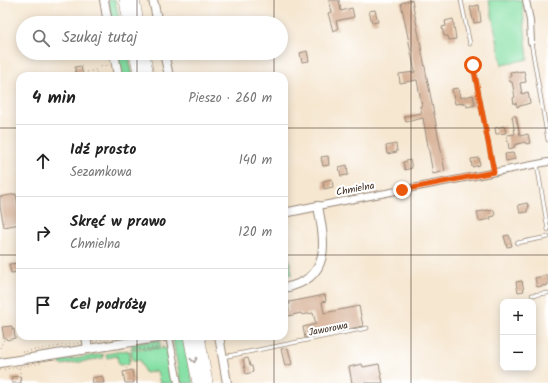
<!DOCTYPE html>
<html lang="pl">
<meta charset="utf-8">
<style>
body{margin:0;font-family:Kalam,sans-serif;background:#f6f6f6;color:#222}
.controls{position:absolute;right:12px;bottom:12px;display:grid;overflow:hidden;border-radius:8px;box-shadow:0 2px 10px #0003}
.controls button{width:36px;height:36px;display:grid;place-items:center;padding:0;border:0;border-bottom:1px solid #e0e0e0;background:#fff;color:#222;font:20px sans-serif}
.stop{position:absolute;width:12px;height:12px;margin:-9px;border:3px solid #ea580c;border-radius:50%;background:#fff}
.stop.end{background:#ea580c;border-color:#fff;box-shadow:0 1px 4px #0008}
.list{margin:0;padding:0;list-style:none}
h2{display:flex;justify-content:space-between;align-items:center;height:52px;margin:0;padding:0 16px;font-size:17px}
h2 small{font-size:13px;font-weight:400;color:#767676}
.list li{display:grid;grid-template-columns:26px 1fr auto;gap:12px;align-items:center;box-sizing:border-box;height:72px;padding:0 16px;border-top:1px solid #e0e0e0}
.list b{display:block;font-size:15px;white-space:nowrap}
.list p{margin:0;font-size:13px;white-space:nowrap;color:#767676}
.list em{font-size:13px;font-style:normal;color:#767676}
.icon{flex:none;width:22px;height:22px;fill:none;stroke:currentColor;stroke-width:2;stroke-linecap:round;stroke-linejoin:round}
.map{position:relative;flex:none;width:548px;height:383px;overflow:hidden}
.search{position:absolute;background:#fff;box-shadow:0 2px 10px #0003;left:16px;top:16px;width:272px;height:44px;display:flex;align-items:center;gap:10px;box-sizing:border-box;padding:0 14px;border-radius:22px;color:#767676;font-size:15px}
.panel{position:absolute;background:#fff;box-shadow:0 2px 10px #0003;left:16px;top:72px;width:272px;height:268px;border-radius:12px}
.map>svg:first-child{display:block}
.green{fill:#86e0a5;stroke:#608562}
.building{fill:#d5ad91}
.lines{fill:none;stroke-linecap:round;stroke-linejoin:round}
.lane-casing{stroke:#988878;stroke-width:4.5}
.street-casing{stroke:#988878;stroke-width:8}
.secondary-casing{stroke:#988878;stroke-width:10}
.highway-casing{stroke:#988878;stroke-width:12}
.path{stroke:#988878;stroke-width:1;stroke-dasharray:1 3;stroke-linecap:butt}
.lane{stroke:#fff;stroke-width:3}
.street{stroke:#fff;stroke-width:6}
.secondary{stroke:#fff;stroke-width:8}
.highway{stroke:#fff;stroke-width:11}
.oneway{stroke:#a79f9a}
.route{stroke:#ea580c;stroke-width:5}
.grid{fill:none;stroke:#3b2a1e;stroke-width:1;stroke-opacity:0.55}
.labels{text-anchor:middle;stroke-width:4;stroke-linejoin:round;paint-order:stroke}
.street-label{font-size:10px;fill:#3b2a1e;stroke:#fff}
</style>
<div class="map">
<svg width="548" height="383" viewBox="0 0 548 383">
<rect width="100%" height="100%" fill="#fff"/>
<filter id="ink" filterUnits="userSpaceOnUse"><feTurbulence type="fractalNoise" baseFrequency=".025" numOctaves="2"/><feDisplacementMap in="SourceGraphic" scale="8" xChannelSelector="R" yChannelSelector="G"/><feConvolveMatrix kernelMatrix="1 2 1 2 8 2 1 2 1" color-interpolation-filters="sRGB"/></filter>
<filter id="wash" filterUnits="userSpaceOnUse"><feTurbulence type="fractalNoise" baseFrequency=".012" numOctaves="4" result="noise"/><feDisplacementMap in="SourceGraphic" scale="16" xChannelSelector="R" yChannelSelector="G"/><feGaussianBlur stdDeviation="0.9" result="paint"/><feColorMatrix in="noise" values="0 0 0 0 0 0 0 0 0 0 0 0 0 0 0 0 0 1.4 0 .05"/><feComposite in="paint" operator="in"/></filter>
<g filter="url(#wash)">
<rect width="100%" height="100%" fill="#f6e7d1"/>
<g class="green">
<polygon points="108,0 115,0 120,23 112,23"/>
<polygon points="489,0 522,0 528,59 502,65"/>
<polygon points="117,53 128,53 133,76 122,76"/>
<polygon points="284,234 292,274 284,276"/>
<polygon points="172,336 183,336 193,383 181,383"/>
<polygon points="160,340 160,347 131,348 133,344"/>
<polygon points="165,348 168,350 174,383 160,383 157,371 145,373 140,360 133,360 131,350"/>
<polygon points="128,350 128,352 130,352 129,364 119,365 117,356 107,358 106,354"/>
<polygon points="103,354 103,358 61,365 60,361"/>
</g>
<g id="blocks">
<g class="building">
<polygon points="329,0 339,0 341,11 352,8 354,17 336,21 338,29 333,31 328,13 332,12"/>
<polygon points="412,0 445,171 433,174 423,118 406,122 404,116 422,113 420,106 422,106 417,80 400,83 399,74 415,72 401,3"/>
<polygon points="479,5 481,22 474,23 470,7"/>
<polygon points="375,10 378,22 372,23 369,11"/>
<polygon points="453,19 456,39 449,40 448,36 444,36 442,27 446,26 445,21"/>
<polygon points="307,51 309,61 302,62 300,53"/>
<polygon points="81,66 83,76 76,76 75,67"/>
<polygon points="517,71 518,72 524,71 526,82 520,83 521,89 522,94 528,92 530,103 517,107 516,103 514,104 513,98 515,97 512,82 510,82 509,76 511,76 510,72"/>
<polygon points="458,88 460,98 473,95 475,105 467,107 466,103 455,104 452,89"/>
<polygon points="512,116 516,116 520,136 528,134 530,143 526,144 525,142 514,145 515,147 509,149 507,135 515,134"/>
<polygon points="504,126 506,133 496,134 495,128"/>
<polygon points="396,144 397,152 387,154 386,146"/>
<polygon points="513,153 515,159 506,161 505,154"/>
<polygon points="328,156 329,165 323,166 321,157"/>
<polygon points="479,158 480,165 472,167 471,159"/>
<polygon points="410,160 412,168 405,170 403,162"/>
<polygon points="347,165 348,175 341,176 339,167"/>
<polygon points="332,179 333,187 324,189 323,181"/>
<polygon points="16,194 20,216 20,224 4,227 0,206 0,197"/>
<polygon points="527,203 529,207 527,210 527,212 520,213 518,205"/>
<polygon points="489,210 489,211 494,210 495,216 490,217 491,219 479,221 477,212"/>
<polygon points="509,235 512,246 507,247 504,236"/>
<polygon points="20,263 20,272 11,273 9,264"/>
<polygon points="548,275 548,285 537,287 535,278"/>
<polygon points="522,281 524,291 518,292 516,282"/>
<polygon points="325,295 326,301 322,302 324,313 359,306 363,326 305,338 303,327 316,324 313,313 302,315 301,313 284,317 284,312 289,311 288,304 290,304 289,302"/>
<polygon points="12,326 12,330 14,329 15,338 7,340 6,338 4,338 2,327"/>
<polygon points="288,348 292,364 285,366 281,349"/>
<polygon points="248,358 250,366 252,366 253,372 246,374 243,359"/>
<polygon points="362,364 363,367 379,364 383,383 352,383 349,367"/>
<polygon points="132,370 134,383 125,383 123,372"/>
<polygon points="20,376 21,383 12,383 11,377"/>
<polygon points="102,376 104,383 93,383 92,378"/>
</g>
</g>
</g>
<g filter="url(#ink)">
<use href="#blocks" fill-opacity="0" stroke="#988878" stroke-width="1"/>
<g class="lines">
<defs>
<g id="lane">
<polyline points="461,0 470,44"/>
<polyline points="531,42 548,140"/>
<polyline points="473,65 494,172"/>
<polyline points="537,164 548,230"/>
<polyline points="517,243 548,237"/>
<polyline points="532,295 548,293"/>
<polyline points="223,357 367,328"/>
</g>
<g id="street">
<polyline points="526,0 530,21 531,42"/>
<polyline points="318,206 548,162"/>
<polyline points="169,336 178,383"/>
</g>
<g id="secondary">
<polyline points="104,0 108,23"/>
<polyline points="153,0 158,23"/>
<polyline points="114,53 118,76"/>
<polyline points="164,53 169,76"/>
<path d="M284 213 318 206C325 243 332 279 284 288"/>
<polyline points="86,336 88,349"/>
<polyline points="219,336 227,383"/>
<polyline points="0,363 169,336"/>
</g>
<g id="highway">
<polyline points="125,0 129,23"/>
<polyline points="134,0 138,23"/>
<polyline points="135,53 140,76"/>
<polyline points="144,53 148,76"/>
<polyline points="189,336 198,383"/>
<polyline points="199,336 207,383"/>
</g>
</defs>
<use href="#lane" class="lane-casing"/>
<use href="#street" class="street-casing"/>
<use href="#secondary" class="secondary-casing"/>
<use href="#highway" class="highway-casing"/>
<g class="path">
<polyline points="100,68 99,66 109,65"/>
<polyline points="87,72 96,70 97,76"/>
<polyline points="93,341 122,336"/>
<polyline points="0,348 4,339"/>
<polyline points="135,349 165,347"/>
<polyline points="22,352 80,343"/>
<polyline points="103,354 105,366"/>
<polyline points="19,368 22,383"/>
<polyline points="126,369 130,364 130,350"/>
<polyline points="0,370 43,363"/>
</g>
<use href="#lane" class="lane"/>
<use href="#street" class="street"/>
<use href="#secondary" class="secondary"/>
<use href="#highway" class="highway"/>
</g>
<defs><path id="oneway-chevron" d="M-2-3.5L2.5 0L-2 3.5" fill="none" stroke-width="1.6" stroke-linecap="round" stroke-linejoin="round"/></defs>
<use class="oneway" href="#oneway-chevron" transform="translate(194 360) rotate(79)"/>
</g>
<g class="lines" filter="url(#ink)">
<polyline class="route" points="402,190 494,172 473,65"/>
</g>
<path class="grid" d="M137 0V23M274 0V23M411 0V383M137 53V76M274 53V76M0 128H20M284 128H548M0 255H20M284 255H548M137 336V383M274 336V383"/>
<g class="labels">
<g class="street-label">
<text transform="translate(355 188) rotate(-11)" y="4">Chmielna</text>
<text transform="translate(328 328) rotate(-11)" y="4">Jaworowa</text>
</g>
</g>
</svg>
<div class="controls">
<button>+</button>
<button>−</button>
</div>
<div class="stop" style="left:473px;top:65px"></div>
<div class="stop end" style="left:402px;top:190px"></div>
<div class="search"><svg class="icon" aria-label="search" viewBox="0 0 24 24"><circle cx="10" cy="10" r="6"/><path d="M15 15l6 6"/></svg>Szukaj tutaj</div>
<section class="panel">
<h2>4 min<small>Pieszo · 260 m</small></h2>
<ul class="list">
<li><svg class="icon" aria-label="ahead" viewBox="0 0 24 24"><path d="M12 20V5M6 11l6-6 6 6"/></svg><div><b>Idź prosto</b><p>Sezamkowa</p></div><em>140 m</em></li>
<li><svg class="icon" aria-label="right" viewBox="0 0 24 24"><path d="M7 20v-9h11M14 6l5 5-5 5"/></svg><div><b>Skręć w prawo</b><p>Chmielna</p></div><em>120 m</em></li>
<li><svg class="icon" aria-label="arrive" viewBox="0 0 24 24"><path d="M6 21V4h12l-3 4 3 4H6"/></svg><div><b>Cel podróży</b></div></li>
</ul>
</section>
</div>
